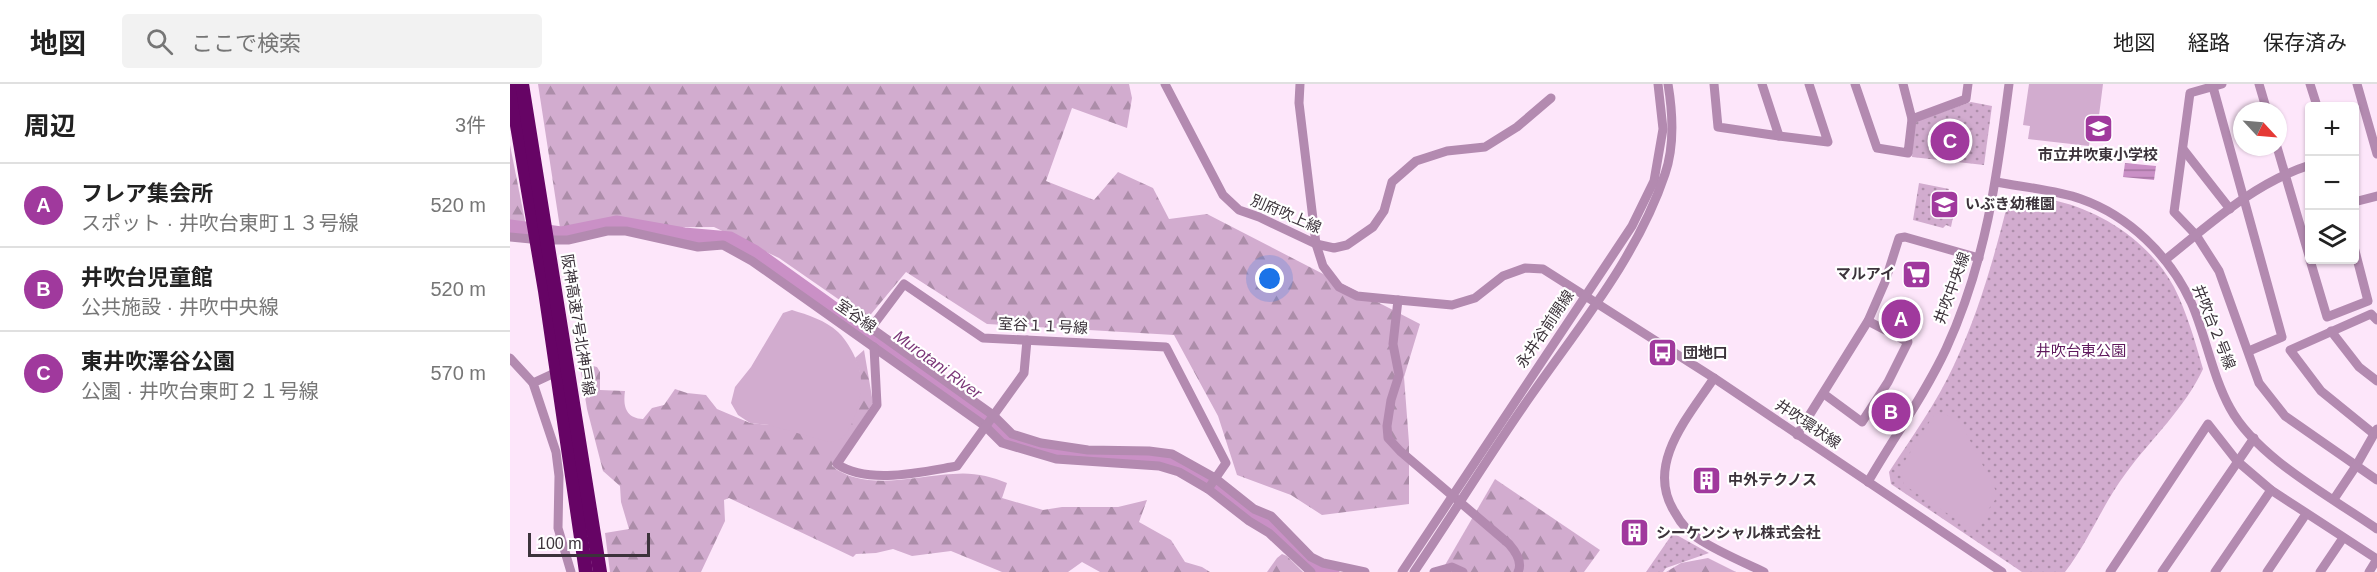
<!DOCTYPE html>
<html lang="ja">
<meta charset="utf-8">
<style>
body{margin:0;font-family:Arial,"Noto Sans JP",sans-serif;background:#f2f2f2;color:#222}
.controls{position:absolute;right:18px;top:18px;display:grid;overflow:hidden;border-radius:6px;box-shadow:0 2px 4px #0004}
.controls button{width:54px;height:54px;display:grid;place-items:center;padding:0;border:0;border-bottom:2px solid #e0e0e0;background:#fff;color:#222;font:30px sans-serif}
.compass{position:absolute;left:1723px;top:18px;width:54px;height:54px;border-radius:50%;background:#fff;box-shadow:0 2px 4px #0004;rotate:116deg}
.scale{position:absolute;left:18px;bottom:15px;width:122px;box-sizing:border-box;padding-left:6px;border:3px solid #3c333b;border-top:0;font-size:16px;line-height:21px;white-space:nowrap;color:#3c333b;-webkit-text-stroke:4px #fff;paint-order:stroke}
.you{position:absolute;left:760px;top:195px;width:21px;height:21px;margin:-15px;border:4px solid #fff;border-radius:50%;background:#1a73e8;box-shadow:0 0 0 9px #1a73e833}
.badge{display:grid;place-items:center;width:39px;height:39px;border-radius:50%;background:#a0399d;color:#fff;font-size:20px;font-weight:700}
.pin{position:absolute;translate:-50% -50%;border:3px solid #fff;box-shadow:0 2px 6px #0006}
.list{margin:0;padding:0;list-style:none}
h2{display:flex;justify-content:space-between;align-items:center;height:78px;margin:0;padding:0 24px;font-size:26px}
h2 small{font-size:20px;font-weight:400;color:#767676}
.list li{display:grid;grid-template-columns:39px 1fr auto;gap:18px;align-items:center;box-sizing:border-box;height:84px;padding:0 24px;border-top:2px solid #e0e0e0}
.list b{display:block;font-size:22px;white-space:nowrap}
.list p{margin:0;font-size:20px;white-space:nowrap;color:#767676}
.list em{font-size:20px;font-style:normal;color:#767676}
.icon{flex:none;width:33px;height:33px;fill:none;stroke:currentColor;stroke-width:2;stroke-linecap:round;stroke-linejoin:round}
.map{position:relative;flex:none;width:1867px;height:488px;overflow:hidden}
header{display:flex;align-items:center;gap:36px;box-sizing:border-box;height:84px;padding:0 30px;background:#fff;border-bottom:2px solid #e0e0e0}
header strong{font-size:28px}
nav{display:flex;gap:33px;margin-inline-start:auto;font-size:21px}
.search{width:420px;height:54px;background:#f2f2f2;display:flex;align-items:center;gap:15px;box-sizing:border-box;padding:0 21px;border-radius:6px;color:#767676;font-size:22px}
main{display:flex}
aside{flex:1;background:#fff}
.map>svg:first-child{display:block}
.forest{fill:url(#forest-firs)}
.park{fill:url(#park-dots)}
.garden{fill:#d2accf}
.water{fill:url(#water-rules)}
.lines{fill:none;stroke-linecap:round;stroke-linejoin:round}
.river{stroke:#ca90c6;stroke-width:15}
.minor{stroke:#b38ab0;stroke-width:9}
.highway{stroke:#660465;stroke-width:14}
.labels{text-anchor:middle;stroke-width:4.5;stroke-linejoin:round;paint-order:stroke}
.poi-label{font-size:15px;font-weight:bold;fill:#3c333b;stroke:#fff;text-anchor:start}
.street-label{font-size:15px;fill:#3c333b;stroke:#fff}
.park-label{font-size:15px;fill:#5f1a5d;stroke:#fff}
.water-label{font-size:16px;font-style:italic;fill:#7c3779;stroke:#fff}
</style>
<header>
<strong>地図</strong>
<div class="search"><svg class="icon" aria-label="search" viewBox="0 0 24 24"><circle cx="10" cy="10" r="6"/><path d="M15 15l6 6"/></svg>ここで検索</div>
<nav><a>地図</a><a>経路</a><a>保存済み</a></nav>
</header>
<main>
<aside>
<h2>周辺<small>3件</small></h2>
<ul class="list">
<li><span class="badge">A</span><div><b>フレア集会所</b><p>スポット · 井吹台東町１３号線</p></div><em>520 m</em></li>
<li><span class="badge">B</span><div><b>井吹台児童館</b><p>公共施設 · 井吹中央線</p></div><em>520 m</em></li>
<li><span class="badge">C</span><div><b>東井吹澤谷公園</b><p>公園 · 井吹台東町２１号線</p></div><em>570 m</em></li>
</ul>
</aside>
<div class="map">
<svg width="1867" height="488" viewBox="0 0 1867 488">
<defs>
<pattern id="forest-firs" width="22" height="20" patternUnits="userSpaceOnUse" patternTransform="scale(1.5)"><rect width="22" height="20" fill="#d2accf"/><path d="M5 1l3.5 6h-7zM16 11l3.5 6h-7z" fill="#ac8da9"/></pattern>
<pattern id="park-dots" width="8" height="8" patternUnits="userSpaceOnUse" patternTransform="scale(1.5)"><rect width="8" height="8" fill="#d2accf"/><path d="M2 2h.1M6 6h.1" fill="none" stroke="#ac8da9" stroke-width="1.8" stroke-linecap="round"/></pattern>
<pattern id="water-rules" width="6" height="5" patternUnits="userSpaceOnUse" patternTransform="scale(1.5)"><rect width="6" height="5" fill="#ca90c6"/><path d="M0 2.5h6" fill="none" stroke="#a576a2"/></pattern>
</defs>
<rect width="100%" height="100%" fill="#fde6fa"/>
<g class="forest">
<polygon points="28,0 619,0 622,14 617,44 562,24 536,97 584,116 608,88 643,104 659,135 697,130 910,240 894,293 899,359 899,420 812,431 781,411 727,391 708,332 664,251 477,240 396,188 357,235 269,174 204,143 50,144"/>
<polygon points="0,61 16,142 0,136"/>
<path d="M354 266 363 319 322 382C354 408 405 392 443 390 462 388 480 392 497 399L492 414 533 426 552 423H608L637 416 629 438 661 456 675 478 692 483 700 488H590L572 478 558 488H492L441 467 402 472 383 465 366 469 346 470 343 473 219 414 214 416 215 437 191 488H100L95 449 119 445 111 418 110 402 93 387 77 325 70 282 75 280 87 283 90 288V306L115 307C113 321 115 334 133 335L142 324 154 321 165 305 177 309 196 311 207 325 240 339 259 341 350 289 345 274Z"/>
<polygon points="985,395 1090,466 1074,488 931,488"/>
<polygon points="772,470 777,472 793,488 757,488 767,474"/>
<polygon points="1198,474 1226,488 1156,488 1171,479"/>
</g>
<g class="park">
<polygon points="1461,18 1482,22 1474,81 1402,73 1404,42 1407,37"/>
<polygon points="1409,99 1439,105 1437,116 1446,118 1441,143 1436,141 1433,144 1403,136"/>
<path d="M1506 112C1519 114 1534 114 1547 117 1594 128 1641 160 1664 203 1677 229 1685 257 1693 285 1675 324 1641 355 1616 389 1592 421 1579 457 1555 488H1512L1381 400 1379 388C1402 353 1427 318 1444 281 1469 228 1484 174 1498 118Z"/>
<polygon points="1163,449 1199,469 1156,484 1153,488 1136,488"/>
</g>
<g class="garden">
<polygon points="1519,0 1593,0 1586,55 1580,54 1579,62 1518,55 1520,42 1513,41"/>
<path d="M282 226C298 231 315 236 328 248 337 256 348 276 350 288 354 306 346 341 332 354 329 357 323 357 319 358L259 341 240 339 228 331 221 319 225 303 241 283 273 229Z"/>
<polygon points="1425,329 1437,331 1451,339 1487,409 1487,413 1469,439 1461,445 1394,401 1391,383"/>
</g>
<polygon class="water" points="1615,79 1646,82 1644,96 1613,93"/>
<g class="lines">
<polyline class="river" points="0,143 51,150 106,139 174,151 220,155 244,168 455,319 498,353 531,365 567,372 597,374 647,373 666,379 708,403 766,447 801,481 822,488"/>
<g class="minor">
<polyline points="655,0 713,111 729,126 749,133 806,160 824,164 837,161 863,143 874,127 882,98 906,77 937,67 975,63 1007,43 1041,14"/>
<polyline points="790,0 789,19 806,160 813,182 829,203 847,212 888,216 942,221 965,214 993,192 1015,184 1033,185 1204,294 1492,488"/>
<polyline points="1204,0 1208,43 1269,52 1252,0"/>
<polyline points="1345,0 1367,64 1398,69 1402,35 1393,0"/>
<polyline points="1712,0 1680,9 1664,128 1686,151 1709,187 1749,299 1775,332 1867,396"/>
<polyline points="1749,0 1757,27"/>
<polyline points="1800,0 1807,22"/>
<polyline points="1847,0 1867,70"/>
<polyline points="1703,3 1772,253 1739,267"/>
<polyline points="1402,35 1456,15 1458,0"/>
<polyline points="1269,52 1318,58 1299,0"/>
<polyline points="1767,63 1800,175"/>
<polyline points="1673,65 1720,125"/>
<path d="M1486 98C1512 103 1546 106 1571 115 1619 132 1659 171 1681 218 1696 252 1702 291 1720 324 1747 374 1821 413 1867 445"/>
<polyline points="1844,118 1867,112"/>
<polyline points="0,153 31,156 58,156 97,147 116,147 188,163 213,161 242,177 475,342 492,359 546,375 649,382 669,388 698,405 739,437 759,449 801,488"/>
<path d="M1655 176C1700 140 1744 99 1800 81"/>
<polyline points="1800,176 1817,233 1858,217 1844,163"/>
<path d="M888 216 883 260 889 291 881 316 877 342 878 354 890 367 999 460C1006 468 1013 478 1008 488"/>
<polyline points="1821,247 1849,283 1867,297"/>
<path d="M364 263 367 321 327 380C358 401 411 388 447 382L514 289 517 256"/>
<polyline points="0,274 23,299"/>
<polyline points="51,286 23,299 46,368 49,392 48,444 61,488"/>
<path d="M1204 294C1179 332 1135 380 1164 427 1171 440 1179 450 1192 457 1211 469 1233 478 1254 488"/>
<polyline points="1314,310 1352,338 1378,298 1398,258 1358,237"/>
<polyline points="1864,350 1811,307 1780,266 1861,230 1867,236"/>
<polyline points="1287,351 1358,237 1375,198 1389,154 1395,153 1469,174"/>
<path d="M1358 398C1384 353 1414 312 1436 265 1476 178 1487 93 1499 0"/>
<polyline points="698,405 716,379 656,263 473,254 394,200 361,244 483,331 502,350 531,359 578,366 639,367 662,370 705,394 744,425 761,432 801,473 813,479 855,488"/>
<polyline points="1824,415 1846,382 1867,345"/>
<polyline points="892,488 1122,142 1144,97 1153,45 1148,0"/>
<path d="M904 488C944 429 981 368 1022 310 1071 240 1128 171 1155 90 1165 61 1163 30 1158 0"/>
<polyline points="924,488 942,483 953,488"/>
<polyline points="1600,488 1698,340 1727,377 1761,406 1867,475"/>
<polyline points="1652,488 1744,354"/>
<polyline points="1705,488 1761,406"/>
<polyline points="1757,488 1796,430"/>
<polyline points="1810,488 1833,454"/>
<polyline points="1859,488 1867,475"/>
</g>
<g class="highway">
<polyline points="0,0 35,207 76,488"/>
<polyline points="12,0 90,488"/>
</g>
</g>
<defs>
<symbol id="school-square" viewBox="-11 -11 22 22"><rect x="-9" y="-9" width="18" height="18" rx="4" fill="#a0399d" stroke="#fff"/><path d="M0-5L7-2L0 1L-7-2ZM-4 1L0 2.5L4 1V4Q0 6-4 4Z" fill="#fff"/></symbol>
<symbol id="supermarket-square" viewBox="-11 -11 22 22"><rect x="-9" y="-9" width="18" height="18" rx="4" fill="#a0399d" stroke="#fff"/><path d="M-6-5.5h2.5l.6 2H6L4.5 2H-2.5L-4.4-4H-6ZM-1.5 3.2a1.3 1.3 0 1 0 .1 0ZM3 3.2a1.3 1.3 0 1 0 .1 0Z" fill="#fff"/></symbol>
<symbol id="bus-square" viewBox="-11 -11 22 22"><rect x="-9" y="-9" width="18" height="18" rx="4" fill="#a0399d" stroke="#fff"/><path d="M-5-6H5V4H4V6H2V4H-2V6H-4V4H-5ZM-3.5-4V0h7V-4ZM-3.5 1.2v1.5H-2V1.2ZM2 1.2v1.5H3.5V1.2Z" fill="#fff"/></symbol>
<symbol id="building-square" viewBox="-11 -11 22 22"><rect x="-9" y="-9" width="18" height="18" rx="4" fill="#a0399d" stroke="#fff"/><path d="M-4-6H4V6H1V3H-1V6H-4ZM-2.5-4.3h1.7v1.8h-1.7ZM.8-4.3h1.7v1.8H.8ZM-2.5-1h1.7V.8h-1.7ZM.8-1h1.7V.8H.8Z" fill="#fff"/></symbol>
</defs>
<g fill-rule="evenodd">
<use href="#school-square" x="1572" y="28" width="33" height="33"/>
<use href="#school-square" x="1418" y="104" width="33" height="33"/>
<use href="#supermarket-square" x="1390" y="174" width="33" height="33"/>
<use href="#bus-square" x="1136" y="252" width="33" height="33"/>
<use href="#building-square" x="1180" y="380" width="33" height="33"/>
<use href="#building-square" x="1108" y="432" width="33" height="33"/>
</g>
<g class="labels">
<g class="poi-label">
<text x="1588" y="76" text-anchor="middle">市立井吹東小学校</text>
<text x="1455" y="125">いぶき幼稚園</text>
<text x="1385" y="195" text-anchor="end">マルアイ</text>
<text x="1173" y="274">団地口</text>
<text x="1218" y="401">中外テクノス</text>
<text x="1146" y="454">シーケンシャル株式会社</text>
</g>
<g class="street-label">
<text transform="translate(776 130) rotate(23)" y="5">別府吹上線</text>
<text transform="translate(1442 204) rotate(-70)" y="5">井吹中央線</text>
<text transform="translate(346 232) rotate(35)" y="5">室谷線</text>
<text transform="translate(68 241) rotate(81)" y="5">阪神高速7号北神戸線</text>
<text transform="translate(533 242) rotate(3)" y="5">室谷１１号線</text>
<text transform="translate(1704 243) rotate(68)" y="5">井吹台２号線</text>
<text transform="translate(1035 245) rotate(-56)" y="5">永井谷前開線</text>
<text transform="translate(1298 340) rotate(34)" y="5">井吹環状線</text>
</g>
<g class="park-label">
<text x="1571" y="272">井吹台東公園</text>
</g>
<g class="water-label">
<text transform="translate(428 280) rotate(36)" y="6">Murotani River</text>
</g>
</g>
</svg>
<div class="controls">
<button>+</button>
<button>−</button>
<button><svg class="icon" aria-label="layers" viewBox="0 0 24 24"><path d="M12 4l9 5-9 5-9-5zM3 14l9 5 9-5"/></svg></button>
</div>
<svg class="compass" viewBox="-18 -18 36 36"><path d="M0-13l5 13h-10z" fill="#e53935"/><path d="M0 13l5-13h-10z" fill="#767676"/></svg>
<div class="scale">100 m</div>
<div class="you"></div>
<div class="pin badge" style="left:1391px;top:235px">A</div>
<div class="pin badge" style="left:1381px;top:328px">B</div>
<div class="pin badge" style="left:1440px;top:57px">C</div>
</div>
</main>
